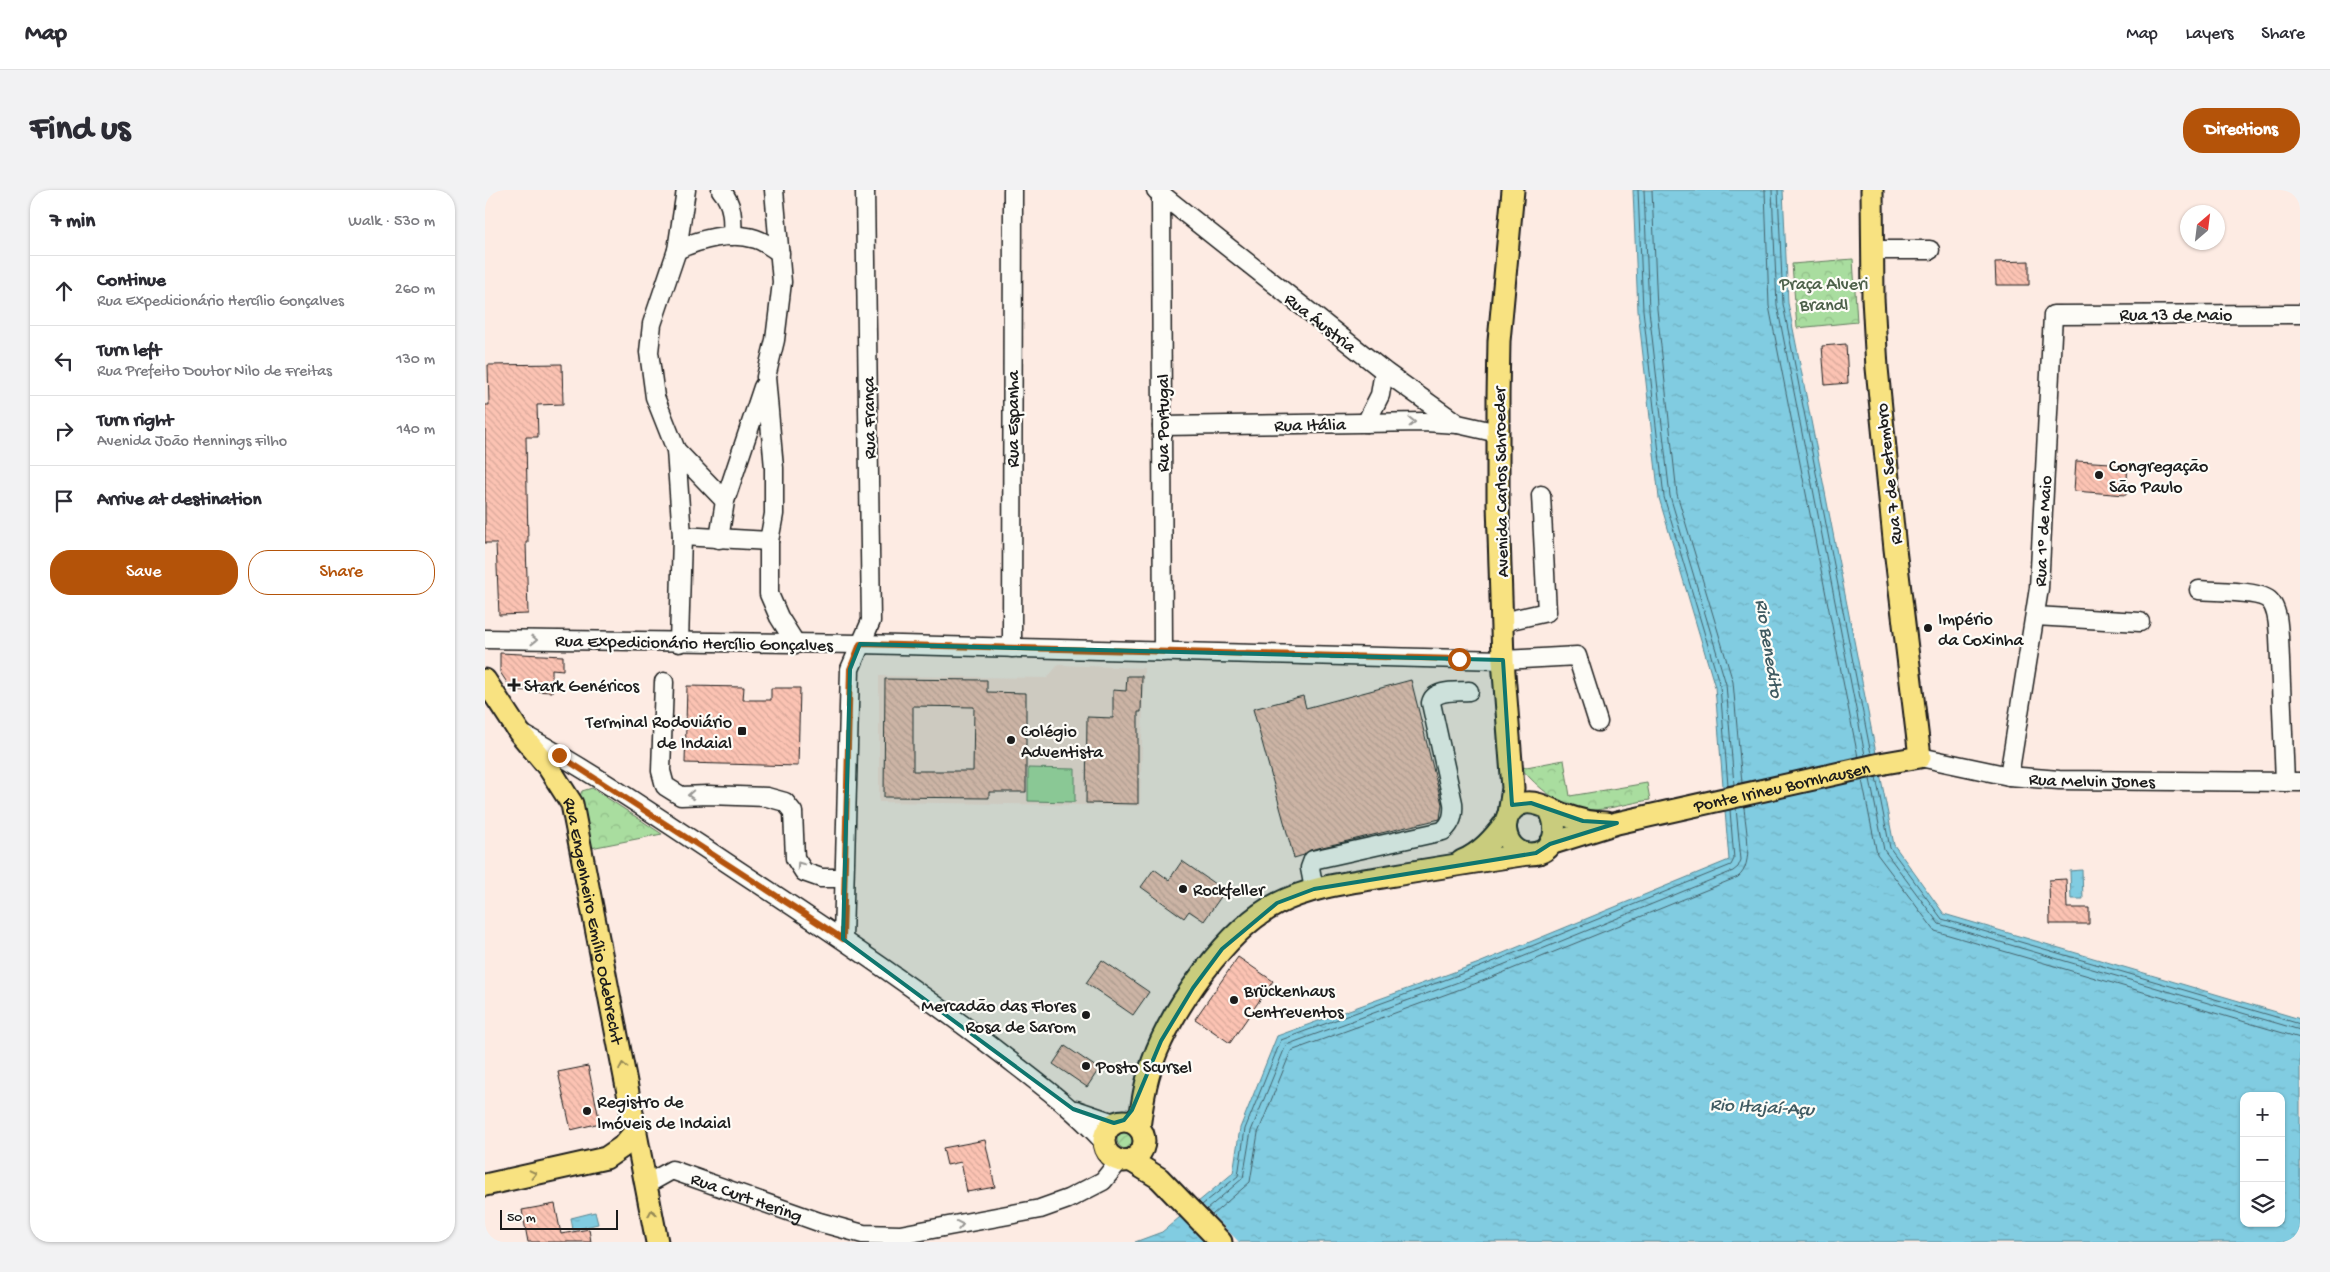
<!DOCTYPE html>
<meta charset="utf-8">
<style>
body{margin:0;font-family:"Gochi Hand",sans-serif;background:#f2f2f3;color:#2b2b33}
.controls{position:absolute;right:15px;bottom:15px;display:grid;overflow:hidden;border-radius:10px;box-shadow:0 1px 4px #0004}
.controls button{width:45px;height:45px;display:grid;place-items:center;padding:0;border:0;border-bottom:1px solid #e1e1e2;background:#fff;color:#2b2b33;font:25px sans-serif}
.compass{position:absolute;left:1695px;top:15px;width:45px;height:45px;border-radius:50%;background:#fff;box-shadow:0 1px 4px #0004;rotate:28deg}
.scale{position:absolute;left:15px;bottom:12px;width:118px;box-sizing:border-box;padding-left:5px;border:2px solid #1c1c1c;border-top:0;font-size:14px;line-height:18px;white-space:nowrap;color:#1c1c1c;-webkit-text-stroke:4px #fdfcf7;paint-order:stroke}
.stop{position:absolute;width:15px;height:15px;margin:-11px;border:4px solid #b45309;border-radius:50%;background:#fff}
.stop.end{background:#b45309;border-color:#fff;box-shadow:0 1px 5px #0008}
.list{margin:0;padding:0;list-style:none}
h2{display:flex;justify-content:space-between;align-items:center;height:65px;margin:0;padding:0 20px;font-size:21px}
h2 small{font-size:16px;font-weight:400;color:#7c7c81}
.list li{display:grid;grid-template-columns:32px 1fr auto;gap:15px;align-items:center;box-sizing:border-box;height:70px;padding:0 20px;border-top:1px solid #e1e1e2}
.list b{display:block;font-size:19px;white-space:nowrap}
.list p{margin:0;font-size:16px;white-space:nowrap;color:#7c7c81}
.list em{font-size:16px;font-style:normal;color:#7c7c81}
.actions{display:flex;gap:10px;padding:15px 20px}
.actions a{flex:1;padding:11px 0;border:1px solid #b45309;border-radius:20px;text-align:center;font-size:18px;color:#b45309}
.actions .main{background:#b45309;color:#fff}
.icon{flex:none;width:28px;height:28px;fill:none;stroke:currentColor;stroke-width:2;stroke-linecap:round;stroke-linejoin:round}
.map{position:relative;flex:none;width:1815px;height:1052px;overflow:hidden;border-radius:20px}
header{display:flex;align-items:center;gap:30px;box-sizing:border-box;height:70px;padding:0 25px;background:#fff;border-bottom:1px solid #e1e1e2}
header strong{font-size:24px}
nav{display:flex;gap:28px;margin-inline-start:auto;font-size:18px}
.intro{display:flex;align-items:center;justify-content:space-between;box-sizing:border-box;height:120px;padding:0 30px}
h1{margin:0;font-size:35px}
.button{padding:12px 22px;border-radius:20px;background:#b45309;color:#fff;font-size:18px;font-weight:700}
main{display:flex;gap:30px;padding:0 30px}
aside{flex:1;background:#fff;border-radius:20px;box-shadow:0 1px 4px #0004}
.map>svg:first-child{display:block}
.built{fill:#fddfd5}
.park{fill:url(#park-crowns);stroke:#627c5e}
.garden{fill:url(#garden-furrows);stroke:#627c5e}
.pitch{fill:#a9dd9f;stroke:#627c5e}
.water{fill:url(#water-ripples);stroke:#598692;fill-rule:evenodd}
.pier{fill:#fdebe3}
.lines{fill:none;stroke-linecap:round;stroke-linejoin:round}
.shore{stroke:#44626b;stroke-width:1}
.building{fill:url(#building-back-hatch);stroke:#1c1c1c;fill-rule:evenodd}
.minor-casing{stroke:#1c1c1c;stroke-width:21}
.major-casing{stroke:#1c1c1c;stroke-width:25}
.minor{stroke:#fdfcf7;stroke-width:18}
.major{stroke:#f8e281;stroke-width:21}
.oneway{stroke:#989794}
.oneway2{stroke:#958954}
.route{stroke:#b45309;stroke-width:6}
.marked{fill:#0f766e;fill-opacity:0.2;stroke:#0f766e;stroke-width:4;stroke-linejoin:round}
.poi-dot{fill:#1c1c1c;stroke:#fdfcf7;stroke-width:2}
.labels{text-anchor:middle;stroke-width:4.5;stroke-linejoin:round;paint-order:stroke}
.park-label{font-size:18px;fill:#4d604a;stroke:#fdfcf7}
.street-label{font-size:18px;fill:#1c1c1c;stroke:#fdfcf7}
.poi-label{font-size:18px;fill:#1c1c1c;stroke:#fdfcf7;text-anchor:start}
.water-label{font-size:19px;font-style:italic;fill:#3f5a61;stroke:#fdfcf7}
</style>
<header>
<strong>Map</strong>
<nav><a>Map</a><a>Layers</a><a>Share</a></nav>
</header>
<div class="intro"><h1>Find us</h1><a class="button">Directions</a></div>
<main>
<aside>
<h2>7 min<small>Walk · 530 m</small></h2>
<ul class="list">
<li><svg class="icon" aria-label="ahead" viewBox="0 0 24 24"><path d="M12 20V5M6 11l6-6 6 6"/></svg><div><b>Continue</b><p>Rua Expedicionário Hercílio Gonçalves</p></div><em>260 m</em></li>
<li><svg class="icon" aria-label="left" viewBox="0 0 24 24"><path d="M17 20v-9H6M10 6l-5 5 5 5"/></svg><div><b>Turn left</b><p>Rua Prefeito Doutor Nilo de Freitas</p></div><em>130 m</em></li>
<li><svg class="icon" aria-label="right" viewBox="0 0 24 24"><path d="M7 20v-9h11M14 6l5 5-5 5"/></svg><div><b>Turn right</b><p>Avenida João Hennings Filho</p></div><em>140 m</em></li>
<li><svg class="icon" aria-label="arrive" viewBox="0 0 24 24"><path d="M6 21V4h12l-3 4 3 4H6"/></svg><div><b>Arrive at destination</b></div></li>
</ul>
<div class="actions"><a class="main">Save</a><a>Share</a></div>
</aside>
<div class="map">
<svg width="1815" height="1052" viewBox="0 0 1815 1052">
<defs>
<pattern id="park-crowns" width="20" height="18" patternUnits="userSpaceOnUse" patternTransform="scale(1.25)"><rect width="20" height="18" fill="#a9dd9f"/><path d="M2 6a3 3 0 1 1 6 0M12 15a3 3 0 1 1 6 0" fill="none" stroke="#91bd88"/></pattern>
<pattern id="garden-furrows" width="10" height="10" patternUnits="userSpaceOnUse" patternTransform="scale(1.25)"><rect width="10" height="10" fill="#a9dd9f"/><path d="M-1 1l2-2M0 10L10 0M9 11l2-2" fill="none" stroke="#91bd88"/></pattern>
<pattern id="water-ripples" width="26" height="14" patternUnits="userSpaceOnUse" patternTransform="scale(1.25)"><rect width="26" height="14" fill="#81cce1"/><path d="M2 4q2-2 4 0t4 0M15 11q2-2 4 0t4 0" fill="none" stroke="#6fafc0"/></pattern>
<pattern id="building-back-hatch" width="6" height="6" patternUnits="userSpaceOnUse" patternTransform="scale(1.25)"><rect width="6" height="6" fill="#fcc3b3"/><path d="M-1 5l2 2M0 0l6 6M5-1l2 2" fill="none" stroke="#d7a799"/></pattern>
</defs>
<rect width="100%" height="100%" fill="#fdebe3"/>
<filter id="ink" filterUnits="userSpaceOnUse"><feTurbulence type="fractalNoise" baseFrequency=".02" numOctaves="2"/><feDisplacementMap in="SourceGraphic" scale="10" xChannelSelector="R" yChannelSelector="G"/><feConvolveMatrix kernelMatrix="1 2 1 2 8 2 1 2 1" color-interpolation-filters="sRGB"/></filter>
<g filter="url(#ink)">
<polygon class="built" points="573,475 659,478 655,616 394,612 394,486 562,488"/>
<g class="park">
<polygon points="1368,69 1372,132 1312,138 1307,74"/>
<path d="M1079 570 1085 606 1162 593 1165 610C1149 612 1118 621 1103 620 1075 617 1053 598 1036 578Z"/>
<polygon points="107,598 177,644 106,658 94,608 97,601"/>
</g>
<circle class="garden" cx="641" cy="950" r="9"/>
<polygon class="pitch" points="543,578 590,579 590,612 543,611"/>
<g class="water">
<path d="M1148 0H1298L1303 113 1409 655 1459 724 1815 829V1052H650L677 1042 748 983 755 938 792 846 994 773 1244 670 1230 497 1174 308 1153 121ZM1759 906H1796V1033H1759Z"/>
<polygon points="1597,680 1598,709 1586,709 1585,681"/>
<polygon points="110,1022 113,1034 88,1040 86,1028"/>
</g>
<polygon class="pier" points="712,1009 754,1052 719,1052 693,1025"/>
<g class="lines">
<g class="shore">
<polyline points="1153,0 1158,120 1179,307 1235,496 1243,596"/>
<polyline points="1159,0 1164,120 1185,306 1241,494 1249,595"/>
<polyline points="1167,0 1172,119 1192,304 1248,492 1257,593"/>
<polyline points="1280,0 1284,116 1373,567"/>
<polyline points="1287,0 1292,115 1380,565"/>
<polyline points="1293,0 1298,114 1386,564"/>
<polyline points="1391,587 1405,658 1457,729 1815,834"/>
<polyline points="1385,589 1399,660 1454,734 1815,840"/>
<polyline points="1377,590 1392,664 1450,741 1815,848"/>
<polyline points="717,1015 753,986 760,939 796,850 995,777 1246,675 1249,669 1245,620"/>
<polyline points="721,1020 758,988 766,941 801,855 998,783 1248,681 1253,677 1256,670 1251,618"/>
<path d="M727 1025 765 992 773 943 806 861 1000 790 1253 687C1270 674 1260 636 1259 617"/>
</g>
</g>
<g class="building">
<polygon points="1544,71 1544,95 1511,95 1510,72"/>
<polygon points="1361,154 1363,193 1340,195 1337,156"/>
<polygon points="77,174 78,214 52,215 53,247 41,247 43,352 41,352 43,424 14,425 11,353 0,353 0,215 4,215 3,175"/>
<polygon points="1591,271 1643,274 1641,305 1589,301"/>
<polygon points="15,463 78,466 78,480 67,479 67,502 27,500 15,482"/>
<polygon points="642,486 657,486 656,522 653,522 653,614 601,613 602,527 628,528 628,500 641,501"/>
<path d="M400 489 502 490V502L541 503V602H504V608L399 607ZM428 516 489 517 488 581H428Z"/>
<polygon points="926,490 957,614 955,629 825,660 819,665 809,668 768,519 818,506 821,518"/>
<polygon points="202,496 259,497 258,510 286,510 286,498 315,498 313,576 200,573"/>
<polygon points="697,671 740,701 719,731 704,721 699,728 656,697 669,679 684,690"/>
<polygon points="1581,689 1582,718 1604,718 1604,734 1565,734 1564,690"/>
<polygon points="753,767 788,791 745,853 710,829"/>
<polygon points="617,770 664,802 648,825 601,793"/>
<polygon points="580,856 614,879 602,897 568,874"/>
<polygon points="103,876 115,933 86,940 73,882"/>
<polygon points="500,950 510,997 482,1002 476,972 462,975 458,958"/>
<polygon points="70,1014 76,1044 104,1039 106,1052 43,1052 37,1020"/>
</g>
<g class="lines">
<defs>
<g id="minor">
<path d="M236 0C248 14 248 29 247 46"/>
<polyline points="671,0 899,181 973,234 1013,243"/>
<polyline points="676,5 678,462"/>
<path d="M192 60C215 49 246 41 271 49 280 52 288 58 295 63"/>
<polyline points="1387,60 1445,60"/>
<polyline points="881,233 895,205 899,181"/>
<polyline points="677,236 940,232 972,234"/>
<polyline points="191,260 240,311"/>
<polyline points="197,346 284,351 289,324 289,278 281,187 290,150 297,92 289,0"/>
<polyline points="234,349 240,311 278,197"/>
<polyline points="284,351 284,404 294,427 311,454"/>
<path d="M1714 400C1730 402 1775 400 1785 411 1793 420 1793 435 1794 446L1800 592"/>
<polyline points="1550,426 1655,432"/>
<polyline points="1017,432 1062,422 1056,305"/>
<polyline points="0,449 375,454 1018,470 1092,466 1113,532"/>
<polyline points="194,453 197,346 191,260 170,207 164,162 167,134 192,60 201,0"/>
<polyline points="527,458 528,0"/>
<polyline points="179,492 176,581 180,596 196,606 223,605 282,607 300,612 308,622 310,668 319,682 336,688 359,688"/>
<path d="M41 546C125 592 203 648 283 700 362 752 440 805 515 863 551 891 587 917 618 951"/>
<path id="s1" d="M1435 567 1524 586 1574 590 1815 592"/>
<polyline points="1524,586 1554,398 1568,125 1815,124"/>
<path d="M829 699 825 678 828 670 832 669 958 641C967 633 969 625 968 613L946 513C949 499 972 502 984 501"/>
<polyline points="358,749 365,479 386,431 380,0"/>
<polyline points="591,920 629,933"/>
<path id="s2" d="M162 994 187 980 334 1032 378 1044 415 1045 555 1019 583 1009 618 991 634 971"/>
</g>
<g id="major">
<path id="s3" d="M0 490 34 542 64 578 87 614 172 1052"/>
<path d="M1064 619C1074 637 1072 665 1044 664 1016 662 1011 619 1040 613 1054 611 1067 621 1080 625 1093 630 1107 633 1121 633"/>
<polyline points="1024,624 1028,598 1018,470 1013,314 1013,206 1014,151 1028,0"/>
<path id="s4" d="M1065 654 1132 633 1400 573 1435 567 1410 359 1392 178 1388 108 1387 0"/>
<path d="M977 671C996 663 1009 648 1021 632"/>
<circle cx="639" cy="951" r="20"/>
<path d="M654 938C657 915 660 893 668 871 686 820 743 738 792 714 825 697 862 693 898 687 946 679 995 671 1043 664"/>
<polyline points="645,970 674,988 736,1052"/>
<polyline points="0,995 121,968 137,957 151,941"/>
</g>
</defs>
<use href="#minor" class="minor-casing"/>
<use href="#major" class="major-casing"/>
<use href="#minor" class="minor"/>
<use href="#major" class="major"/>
</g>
<defs><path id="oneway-chevron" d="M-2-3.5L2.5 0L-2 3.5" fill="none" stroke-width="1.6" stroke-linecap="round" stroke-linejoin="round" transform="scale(1.25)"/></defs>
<g class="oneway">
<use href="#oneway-chevron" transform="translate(927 232) rotate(-1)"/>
<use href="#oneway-chevron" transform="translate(49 450) rotate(1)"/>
<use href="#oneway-chevron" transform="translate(206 605) rotate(177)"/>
<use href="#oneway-chevron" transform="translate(315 675) rotate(-125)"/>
<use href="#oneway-chevron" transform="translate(475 1035) rotate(-10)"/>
</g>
<g class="oneway2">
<use href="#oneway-chevron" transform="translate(138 876) rotate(-101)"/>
<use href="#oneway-chevron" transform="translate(48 984) rotate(-13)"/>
<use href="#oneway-chevron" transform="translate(167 1023) rotate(-100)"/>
</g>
</g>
<g class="lines" filter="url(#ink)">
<polyline class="route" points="74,565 358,749 365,479 375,454 974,469"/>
</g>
<path class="marked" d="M375 454 1018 470 1027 615 1046 613 1098 631 1132 633 1065 654 1051 663 829 699 792 713 737 759 708 798 676 851 647 920 639 930 629 933 588 919 358 749 365 479Z"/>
<g class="poi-dot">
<circle cx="1614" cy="285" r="5"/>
<circle cx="1443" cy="438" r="5"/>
<path d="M26.5 487.5h5v5h5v5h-5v5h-5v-5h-5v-5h5z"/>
<rect x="252" y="536" width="10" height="10" rx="2.5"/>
<circle cx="526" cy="550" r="5"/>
<circle cx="698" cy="699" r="5"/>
<circle cx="749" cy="810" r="5"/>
<circle cx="601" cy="825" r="5"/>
<circle cx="601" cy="876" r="5"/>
<circle cx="102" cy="921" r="5"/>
</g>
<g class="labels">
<g class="park-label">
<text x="1339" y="99">Praça Alveri<tspan x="1339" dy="21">Brandl</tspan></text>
</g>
<g class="street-label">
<text x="1691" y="130">Rua 13 de Maio</text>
<text transform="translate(836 132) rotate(38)" y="6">Rua Áustria</text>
<text transform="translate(383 228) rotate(-91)" y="6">Rua França</text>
<text transform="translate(527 229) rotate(-90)" y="6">Rua Espanha</text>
<text transform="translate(677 233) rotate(-90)" y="6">Rua Portugal</text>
<text transform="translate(825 234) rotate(-1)" y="6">Rua Itália</text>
<text transform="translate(1403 284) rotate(-96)" y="6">Rua 7 de Setembro</text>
<text transform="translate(1015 292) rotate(-91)" y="6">Avenida Carlos Schroeder</text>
<text transform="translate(1557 341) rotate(-87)" y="6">Rua 1º de Maio</text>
<text transform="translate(209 452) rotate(1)" y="6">Rua Expedicionário Hercílio Gonçalves</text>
<text dy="6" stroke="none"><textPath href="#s1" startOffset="174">Rua Melvin Jones</textPath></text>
<text dy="6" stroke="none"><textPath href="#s4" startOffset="239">Ponte Irineu Bornhausen</textPath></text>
<text dy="6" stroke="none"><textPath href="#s3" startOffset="270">Rua Engenheiro Emílio Odebrecht</textPath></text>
<text dy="6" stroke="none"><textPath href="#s2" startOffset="108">Rua Curt Hering</textPath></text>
</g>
<g class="poi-label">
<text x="1624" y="281">Congregação<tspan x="1624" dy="21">São Paulo</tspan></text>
<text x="1453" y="434">Império<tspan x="1453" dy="21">da Coxinha</tspan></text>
<text x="39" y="501">Stark Genéricos</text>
<text x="247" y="537" text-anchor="end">Terminal Rodoviário<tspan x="247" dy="21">de Indaial</tspan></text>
<text x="536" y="546">Colégio<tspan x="536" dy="21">Adventista</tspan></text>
<text x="708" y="705">Rockfeller</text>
<text x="759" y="806">Brückenhaus<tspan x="759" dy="21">Centreventos</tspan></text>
<text x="591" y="821" text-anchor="end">Mercadão das Flores<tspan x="591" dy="21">Rosa de Sarom</tspan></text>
<text x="611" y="882">Posto Scursel</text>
<text x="112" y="917">Registro de<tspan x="112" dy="21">Imóveis de Indaial</tspan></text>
</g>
<g class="water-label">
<text transform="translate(1286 458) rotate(81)" y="7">Rio Benedito</text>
<text transform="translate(1277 915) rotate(3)" y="7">Rio Itajaí-Açu</text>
</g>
</g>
</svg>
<div class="controls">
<button>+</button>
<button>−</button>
<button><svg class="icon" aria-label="layers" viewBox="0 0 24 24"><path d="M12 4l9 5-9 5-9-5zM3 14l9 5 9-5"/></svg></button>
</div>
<svg class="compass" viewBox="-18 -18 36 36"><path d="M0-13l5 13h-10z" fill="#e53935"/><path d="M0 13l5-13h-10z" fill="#7c7c81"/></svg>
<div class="scale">50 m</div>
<div class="stop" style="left:974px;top:469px"></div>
<div class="stop end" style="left:74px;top:565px"></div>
</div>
</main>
